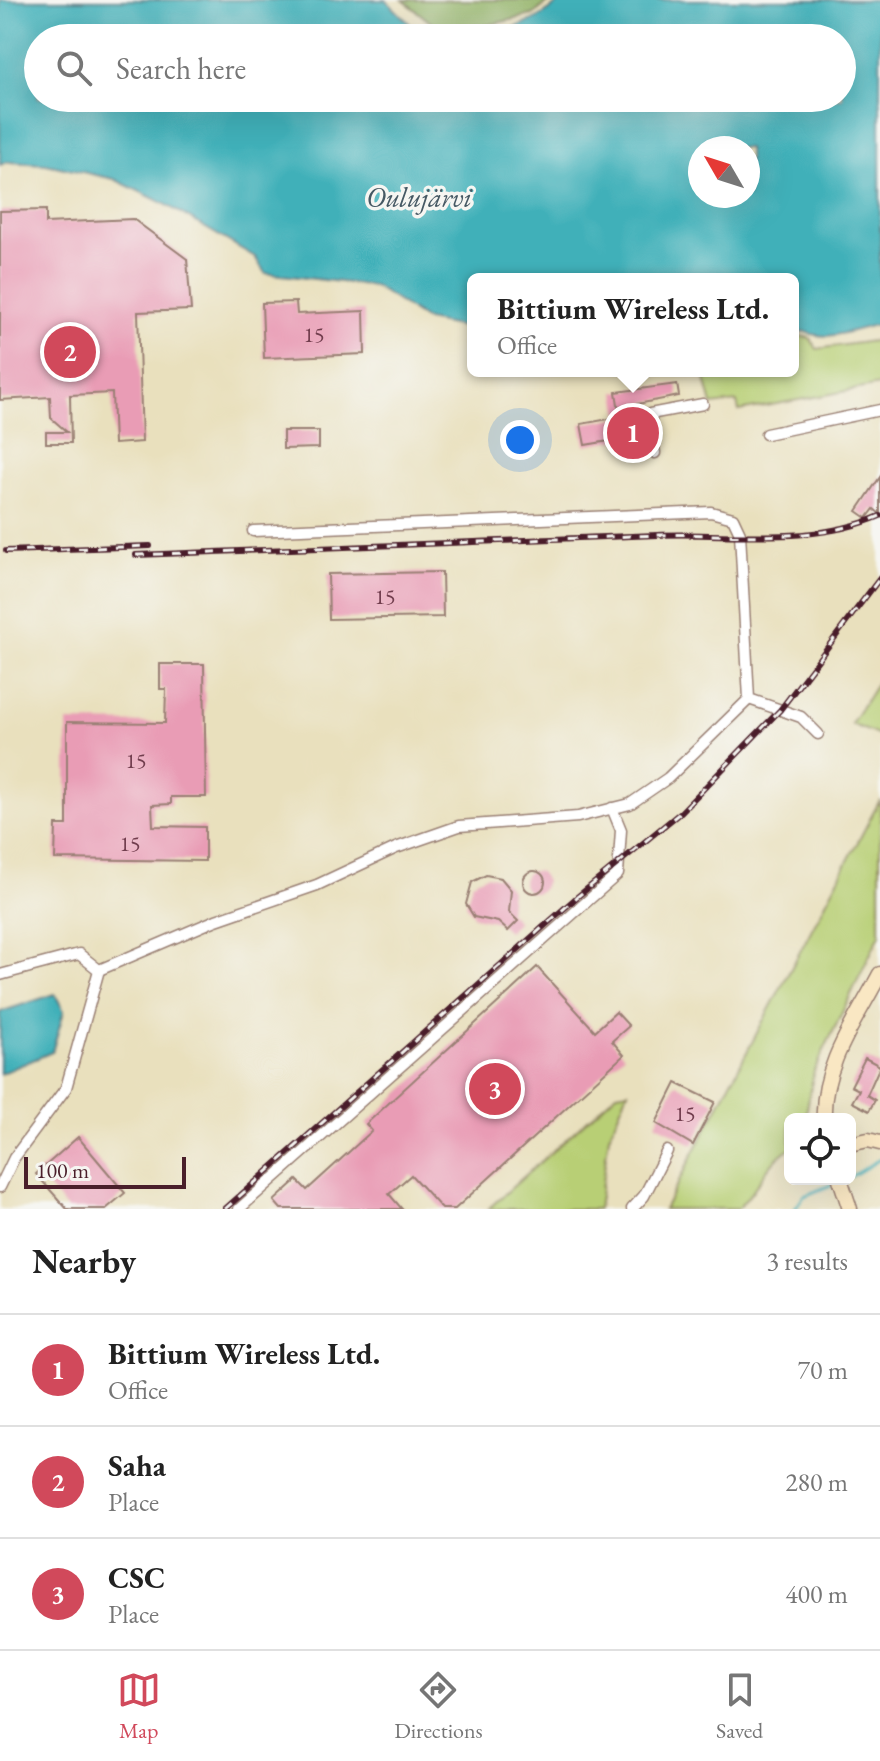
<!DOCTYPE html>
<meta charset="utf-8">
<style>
body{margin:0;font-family:"EB Garamond",serif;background:#f2f2f2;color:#222}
.controls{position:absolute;right:24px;bottom:24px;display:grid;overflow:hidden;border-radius:12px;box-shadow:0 8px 32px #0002}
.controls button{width:72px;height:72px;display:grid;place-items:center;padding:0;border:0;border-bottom:2px solid #e0e0e0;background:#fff;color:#222;font:40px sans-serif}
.compass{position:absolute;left:688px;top:136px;width:72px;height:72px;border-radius:50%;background:#fff;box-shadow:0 8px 32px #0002;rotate:309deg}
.scale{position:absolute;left:24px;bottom:20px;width:162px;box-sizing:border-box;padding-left:8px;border:4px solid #4a1f2b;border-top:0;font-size:22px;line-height:28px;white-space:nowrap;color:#4a1f2b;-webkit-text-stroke:6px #f6f6f2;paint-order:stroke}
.you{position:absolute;left:520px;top:440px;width:28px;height:28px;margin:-20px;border:6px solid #fff;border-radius:50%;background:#1a73e8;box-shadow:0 0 0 12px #1a73e833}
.badge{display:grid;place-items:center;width:52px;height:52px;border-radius:50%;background:#d1495b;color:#fff;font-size:26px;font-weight:700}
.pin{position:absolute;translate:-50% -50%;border:4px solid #fff;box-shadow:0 2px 8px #0006}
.popup{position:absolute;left:467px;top:273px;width:332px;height:104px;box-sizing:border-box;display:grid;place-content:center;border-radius:12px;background:#fff;filter:drop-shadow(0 2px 6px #0005);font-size:26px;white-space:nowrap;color:#767676}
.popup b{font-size:30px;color:#222}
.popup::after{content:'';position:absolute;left:50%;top:100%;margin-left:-16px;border:16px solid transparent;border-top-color:#fff}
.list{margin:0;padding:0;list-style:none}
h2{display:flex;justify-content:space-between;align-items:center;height:104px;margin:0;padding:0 32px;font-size:34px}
h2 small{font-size:26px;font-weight:400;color:#767676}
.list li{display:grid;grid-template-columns:52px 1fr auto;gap:24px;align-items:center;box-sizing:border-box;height:112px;padding:0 32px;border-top:2px solid #e0e0e0}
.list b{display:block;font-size:30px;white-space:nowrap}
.list p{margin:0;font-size:26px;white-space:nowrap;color:#767676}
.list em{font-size:26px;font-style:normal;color:#767676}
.icon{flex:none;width:44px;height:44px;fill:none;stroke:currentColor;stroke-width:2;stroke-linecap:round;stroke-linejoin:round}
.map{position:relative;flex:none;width:880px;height:1209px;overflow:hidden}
.search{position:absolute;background:#fff;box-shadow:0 8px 32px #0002;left:24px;right:24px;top:24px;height:88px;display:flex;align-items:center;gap:20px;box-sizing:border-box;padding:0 28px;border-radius:44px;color:#767676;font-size:30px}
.sheet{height:440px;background:#fff}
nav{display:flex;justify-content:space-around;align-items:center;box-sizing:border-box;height:112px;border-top:2px solid #e0e0e0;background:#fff;font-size:22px;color:#767676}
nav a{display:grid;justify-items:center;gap:4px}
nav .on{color:#d1495b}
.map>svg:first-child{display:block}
.green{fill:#b8cf74;stroke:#817750;stroke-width:2}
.forest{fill:#92b266;stroke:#6e6848;stroke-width:2}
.water{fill:#40b0b9;stroke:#456872;stroke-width:2;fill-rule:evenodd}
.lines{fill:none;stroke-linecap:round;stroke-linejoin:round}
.stream{stroke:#40b0b9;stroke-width:3}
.building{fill:#e99cb5}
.street-casing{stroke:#9a8074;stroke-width:13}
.secondary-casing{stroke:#9a8074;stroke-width:17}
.street{stroke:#fff;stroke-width:10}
.secondary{stroke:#f9e7c3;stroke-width:14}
.rail-casing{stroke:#4a1f2b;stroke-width:6}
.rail{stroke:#f6f6f2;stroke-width:3;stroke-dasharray:9;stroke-linecap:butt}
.labels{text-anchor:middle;stroke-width:7;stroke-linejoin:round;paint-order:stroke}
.number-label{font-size:22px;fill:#723e4e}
.water-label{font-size:28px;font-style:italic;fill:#465964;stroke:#f6f6f2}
</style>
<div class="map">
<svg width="880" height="1209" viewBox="0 0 880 1209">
<rect width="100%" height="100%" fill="#f6f6f2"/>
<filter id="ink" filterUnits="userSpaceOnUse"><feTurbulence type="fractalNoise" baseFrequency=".0125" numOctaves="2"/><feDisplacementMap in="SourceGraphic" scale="16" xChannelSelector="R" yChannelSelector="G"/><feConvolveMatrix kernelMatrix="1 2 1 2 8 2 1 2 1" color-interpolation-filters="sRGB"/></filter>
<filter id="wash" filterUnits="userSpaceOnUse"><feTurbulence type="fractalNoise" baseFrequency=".006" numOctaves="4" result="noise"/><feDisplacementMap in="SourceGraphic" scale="32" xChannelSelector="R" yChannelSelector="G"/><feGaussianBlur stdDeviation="1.8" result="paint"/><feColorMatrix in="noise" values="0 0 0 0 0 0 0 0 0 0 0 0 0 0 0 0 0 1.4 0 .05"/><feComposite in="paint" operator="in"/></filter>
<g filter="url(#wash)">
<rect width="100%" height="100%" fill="#e9e0bd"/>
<g class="green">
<polygon points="793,335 810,338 817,349 880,340 880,385 739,411 737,402 712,405 704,375 728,371 793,371"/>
<polygon points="880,678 880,736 851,724"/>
<path d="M880 800V934L814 1071 805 1119H790V1148C765 1163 758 1190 737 1209H664Z"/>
<polygon points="628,1091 609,1136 598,1209 488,1209 617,1093"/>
</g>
<polygon class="forest" points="403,0 551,0 533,15 488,25 434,25"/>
<g class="water">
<path d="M0 0H386L418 32 440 38H38V98H842V38H457C498 33 531 29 562 0H880V324C852 329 830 343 803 331L797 334 793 331V279H473V329L426 320 374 286 265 273 255 257 165 204 114 179 46 164 7 162 0 165ZM700 148H748V196H700Z"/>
<polygon points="55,994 64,1011 52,1052 0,1074 0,1012"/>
</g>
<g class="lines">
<g class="stream">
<polyline points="850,1177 880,1159"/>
<polyline points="795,1209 804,1196 838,1182"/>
</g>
</g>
<g id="blocks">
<g class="building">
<polygon points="46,210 46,223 133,219 187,259 191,310 138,312 142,442 114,444 112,393 70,395 71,443 46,443 46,432 67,432 51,418 50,397 0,400 0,211"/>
<polygon points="296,302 297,314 364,311 365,354 264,358 262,303"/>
<polygon points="677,384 679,396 637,404 639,436 585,445 581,424 620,417 616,392"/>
<polygon points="283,431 319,431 319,448 283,449"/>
<polygon points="880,477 880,514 874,509 867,518 857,511"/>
<polygon points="442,572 443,617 329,619 328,574"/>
<polygon points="160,664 204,664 206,797 171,797 171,804 152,805 153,826 205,827 205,861 55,859 56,825 67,825 67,722 165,723 166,689 160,689"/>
<circle cx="534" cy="882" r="11"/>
<polygon points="486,875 501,878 511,890 509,912 518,921 508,931 498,922 474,917 466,904 472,882"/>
<polygon points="537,967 595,1031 616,1012 629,1026 612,1041 624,1055 455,1209 442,1209 411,1175 389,1194 402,1209 281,1209 274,1201 297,1180 307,1190 372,1131 366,1124"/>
<polygon points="865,1058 880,1066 867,1095 875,1100 869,1111 852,1102 859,1090 851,1086"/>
<polygon points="676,1083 715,1102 693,1145 656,1123"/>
<polygon points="78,1137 125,1193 106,1209 67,1209 36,1174"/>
</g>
</g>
</g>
<g filter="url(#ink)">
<use href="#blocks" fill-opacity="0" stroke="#9a8074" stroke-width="2"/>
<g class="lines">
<defs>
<g id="street">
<polyline points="766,434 880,410"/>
<polyline points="655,453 650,414 703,404"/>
<polyline points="253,531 711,512 733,518 740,533 749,699 801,717 818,734"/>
<polyline points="99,970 216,920 317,885 396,848 459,826 578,817 630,804 668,778 749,699"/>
<polyline points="0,975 79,954 99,970 66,1088 14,1158 0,1187"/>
<polyline points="239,1209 618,874 621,830 612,808"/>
<polyline points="632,1209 644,1196 667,1151"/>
</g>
<g id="secondary">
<path d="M824 1119C821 1067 857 1018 880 974"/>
<polyline points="850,1144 868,1140 880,1143"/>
<polyline points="840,1179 850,1209"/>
</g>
</defs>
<use href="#street" class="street-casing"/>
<use href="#secondary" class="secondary-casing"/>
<use href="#street" class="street"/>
<use href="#secondary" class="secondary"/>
<defs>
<g id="rail">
<polyline points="6,551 150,546"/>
<path d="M136 555C310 548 484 542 658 535 732 532 811 546 880 516"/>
<polyline points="225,1209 577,897 681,812 780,710 880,578"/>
</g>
</defs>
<use href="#rail" class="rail-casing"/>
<use href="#rail" class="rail"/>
</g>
</g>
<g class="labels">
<g class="number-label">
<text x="314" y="342">15</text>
<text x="385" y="604">15</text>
<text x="136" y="768">15</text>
<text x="130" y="851">15</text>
<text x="685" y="1121">15</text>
</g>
<g class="water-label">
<text x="419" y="207">Oulujärvi</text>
</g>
</g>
</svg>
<div class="controls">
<button><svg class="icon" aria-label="locate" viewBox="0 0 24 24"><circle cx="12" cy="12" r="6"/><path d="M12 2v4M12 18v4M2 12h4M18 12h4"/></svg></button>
</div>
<svg class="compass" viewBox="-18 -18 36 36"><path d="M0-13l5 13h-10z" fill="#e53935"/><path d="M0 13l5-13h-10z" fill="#767676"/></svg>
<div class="scale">100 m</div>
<div class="you"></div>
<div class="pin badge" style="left:633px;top:433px">1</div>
<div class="popup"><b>Bittium Wireless Ltd.</b>Office</div>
<div class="pin badge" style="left:70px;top:352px">2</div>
<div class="pin badge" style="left:495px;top:1089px">3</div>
<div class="search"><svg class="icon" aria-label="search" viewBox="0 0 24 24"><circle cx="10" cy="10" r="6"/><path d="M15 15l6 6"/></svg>Search here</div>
</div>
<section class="sheet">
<h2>Nearby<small>3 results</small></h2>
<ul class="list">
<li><span class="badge">1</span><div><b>Bittium Wireless Ltd.</b><p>Office</p></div><em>70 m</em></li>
<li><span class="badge">2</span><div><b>Saha</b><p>Place</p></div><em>280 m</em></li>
<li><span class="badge">3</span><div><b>CSC</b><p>Place</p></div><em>400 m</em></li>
</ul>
</section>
<nav>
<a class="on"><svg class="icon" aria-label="map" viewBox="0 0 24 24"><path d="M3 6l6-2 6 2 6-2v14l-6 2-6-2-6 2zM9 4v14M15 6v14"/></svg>Map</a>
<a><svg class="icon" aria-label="directions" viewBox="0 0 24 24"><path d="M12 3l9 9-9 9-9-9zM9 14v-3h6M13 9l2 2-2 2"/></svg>Directions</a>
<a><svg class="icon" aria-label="saved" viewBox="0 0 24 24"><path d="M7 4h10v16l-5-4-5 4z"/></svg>Saved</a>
</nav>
